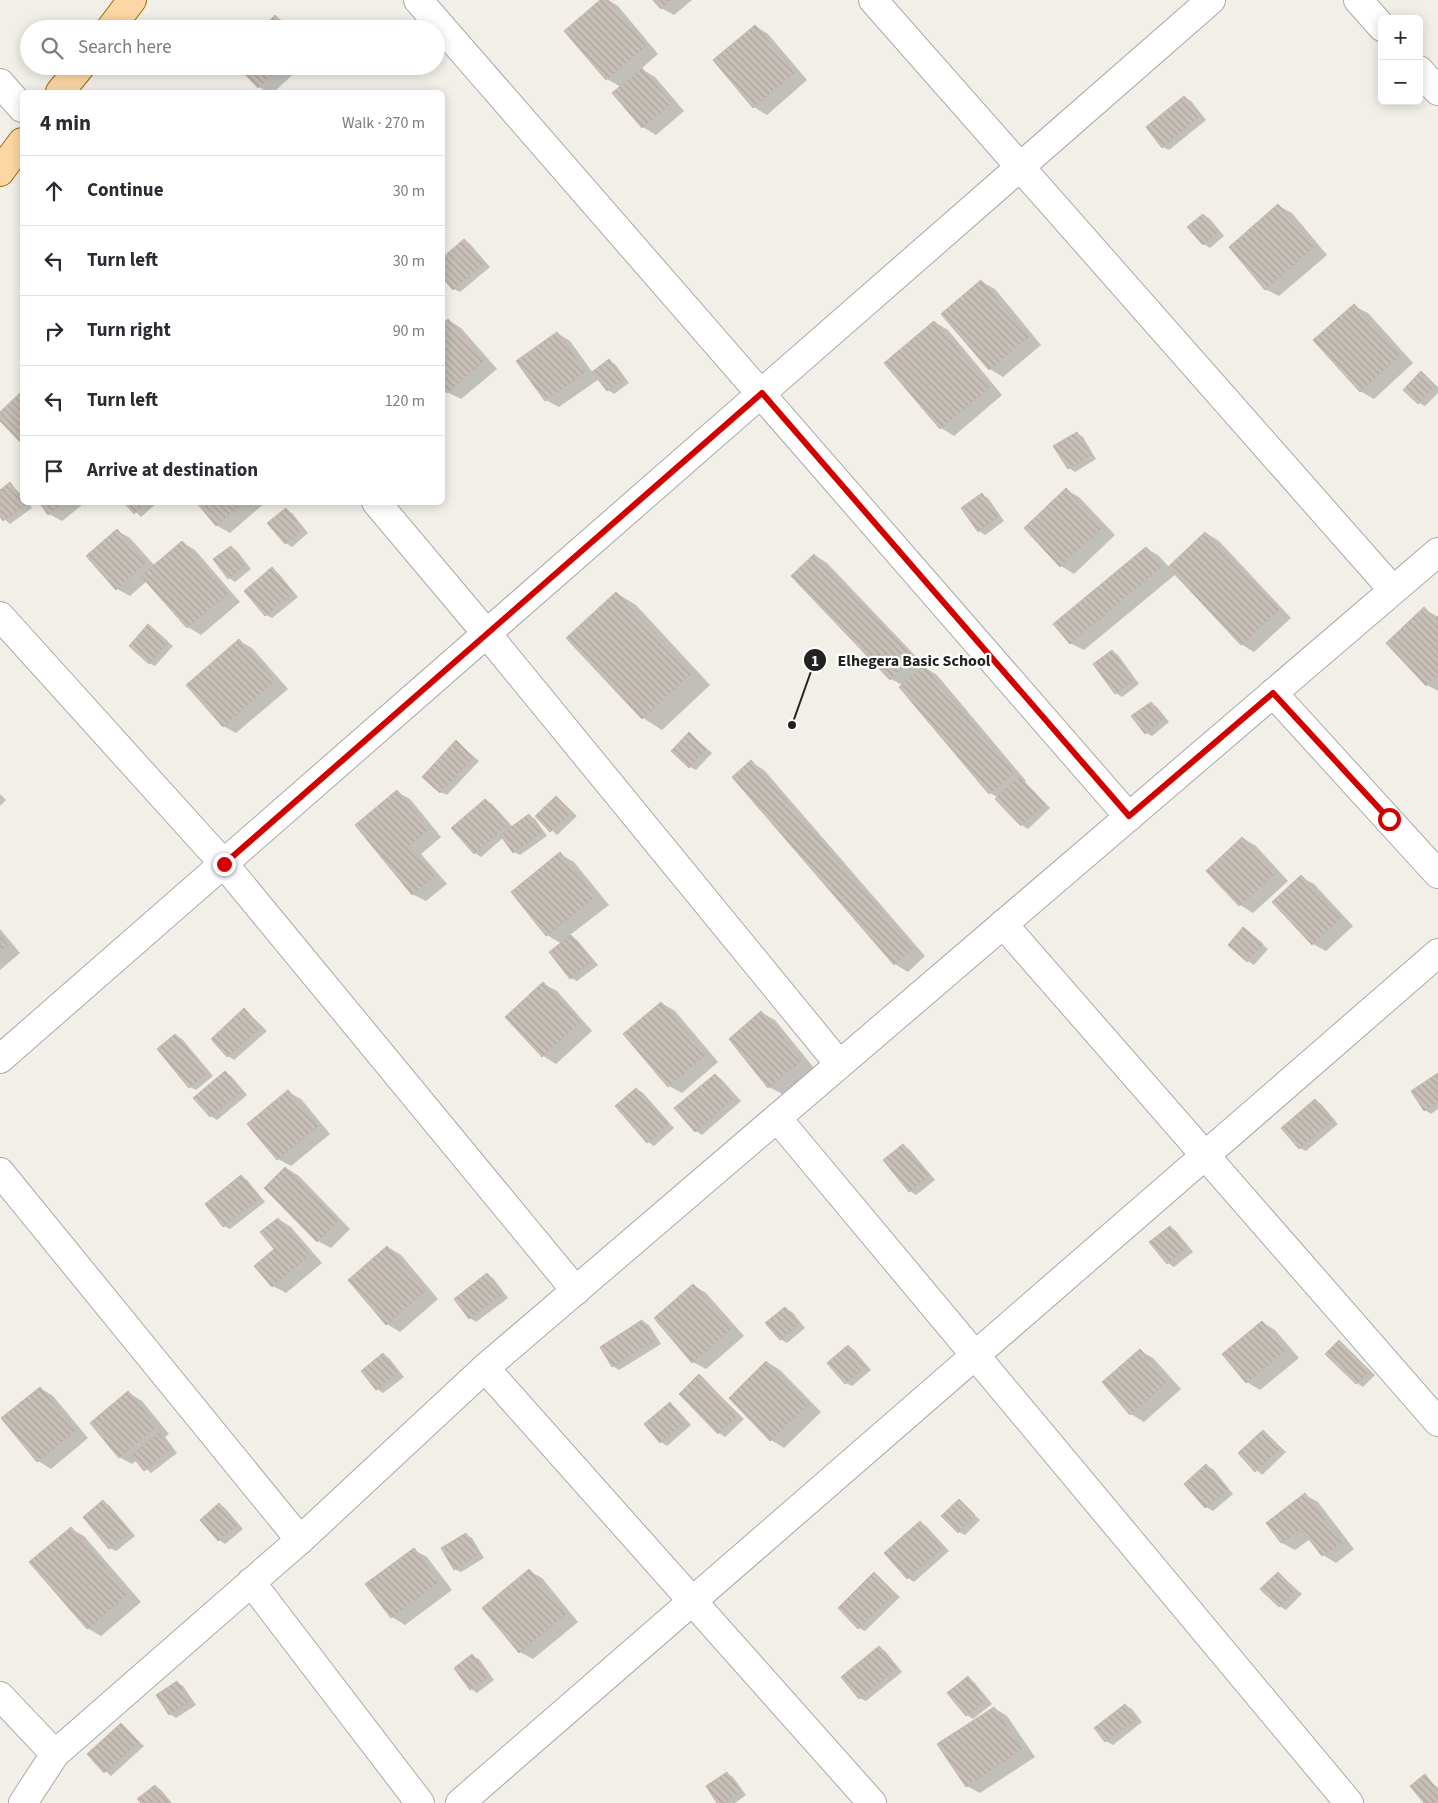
<!DOCTYPE html>
<meta charset="utf-8">
<style>
body{margin:0;font-family:"Source Sans 3",sans-serif;background:#f7f7f7;color:#2b2b33}
.controls{position:absolute;right:15px;top:15px;display:grid;overflow:hidden;border-radius:8px;box-shadow:0 2px 12px #0003}
.controls button{width:45px;height:45px;display:grid;place-items:center;padding:0;border:0;border-bottom:1px solid #e1e1e2;background:#fff;color:#2b2b33;font:25px sans-serif}
.stop{position:absolute;width:15px;height:15px;margin:-11px;border:4px solid #d40000;border-radius:50%;background:#fff}
.stop.end{background:#d40000;border-color:#fff;box-shadow:0 1px 5px #0008}
.list{margin:0;padding:0;list-style:none}
h2{display:flex;justify-content:space-between;align-items:center;height:65px;margin:0;padding:0 20px;font-size:21px}
h2 small{font-size:16px;font-weight:400;color:#7c7c81}
.list li{display:grid;grid-template-columns:32px 1fr auto;gap:15px;align-items:center;box-sizing:border-box;height:70px;padding:0 20px;border-top:1px solid #e1e1e2}
.list b{display:block;font-size:19px;white-space:nowrap}
.list em{font-size:16px;font-style:normal;color:#7c7c81}
.icon{flex:none;width:28px;height:28px;fill:none;stroke:currentColor;stroke-width:2;stroke-linecap:round;stroke-linejoin:round}
.map{position:relative;flex:none;width:1438px;height:1803px;overflow:hidden}
.search{position:absolute;background:#fff;box-shadow:0 2px 12px #0003;left:20px;top:20px;width:425px;height:55px;display:flex;align-items:center;gap:12px;box-sizing:border-box;padding:0 18px;border-radius:28px;color:#7c7c81;font-size:19px}
.panel{position:absolute;background:#fff;box-shadow:0 2px 12px #0003;left:20px;top:90px;width:425px;height:415px;border-radius:8px}
.map>svg:first-child{display:block}
.shadow{fill:#0003}
.building{fill:url(#building-back-hatch);stroke:#c4b6ab}
.lines{fill:none;stroke-linecap:round;stroke-linejoin:round}
.street-casing{stroke:#a9a9a9;stroke-width:30}
.primary-casing{stroke:#a06b00;stroke-width:30}
.street{stroke:#fff;stroke-width:28}
.primary{stroke:#fcd6a4;stroke-width:28}
.route{stroke:#d40000;stroke-width:6}
.leader{fill:none;stroke:#222;stroke-width:2}
.callout-dot{fill:#222;stroke:#fff;stroke-width:2}
.mark-label{font-size:15px;text-anchor:middle;font-weight:bold;fill:#fff}
.callout-label{font-size:16px;text-anchor:middle;font-weight:bold;fill:#222;stroke:#fff;stroke-width:4.5;stroke-linejoin:round;paint-order:stroke}
</style>
<div class="map">
<svg width="1438" height="1803" viewBox="0 0 1438 1803">
<defs>
<pattern id="building-back-hatch" width="6" height="6" patternUnits="userSpaceOnUse" patternTransform="scale(1.25)"><rect width="6" height="6" fill="#c7bfb8"/><path d="M-1 5l2 2M0 0l6 6M5-1l2 2" fill="none" stroke="#aba49e"/></pattern>
</defs>
<rect width="100%" height="100%" fill="#f2efe9"/>
<g class="shadow">
<polygon points="602,0 608,0 618,6 658,54 641,69 655,77 684,111 656,135 643,127 614,93 621,87 607,79 566,31"/>
<polygon points="655,0 692,0 674,15 661,8"/>
<polygon points="275,16 288,24 293,29 262,29"/>
<polygon points="755,26 768,34 807,80 767,115 754,107 715,60"/>
<polygon points="238,66 302,66 274,92 267,92 259,87"/>
<polygon points="1184,97 1191,101 1206,120 1169,150 1163,147"/>
<polygon points="1279,206 1292,213 1327,255 1279,296 1265,289"/>
<polygon points="1204,215 1210,219 1224,236 1210,248 1204,244"/>
<polygon points="464,240 470,244 490,267 460,292 454,289"/>
<polygon points="982,282 995,289 1041,345 1003,377 990,369"/>
<polygon points="1354,306 1368,313 1413,363 1374,399 1360,391"/>
<polygon points="448,320 461,328 497,369 461,399 447,392"/>
<polygon points="934,322 948,330 1002,395 954,436 941,428"/>
<polygon points="557,333 570,341 593,373 609,361 615,364 629,383 614,394 608,390 599,379 559,407 546,400"/>
<polygon points="1421,373 1438,387 1438,393 1425,406 1419,403"/>
<polygon points="22,393 22,442 0,419 0,414"/>
<polygon points="1077,433 1083,437 1096,459 1075,472 1069,468"/>
<polygon points="10,484 22,495 22,502 28,502 32,508 10,524 0,515 0,492"/>
<polygon points="1066,490 1079,497 1115,535 1074,574 1061,566 1025,528"/>
<polygon points="982,495 988,498 1004,521 985,535 979,531"/>
<polygon points="40,502 86,502 62,521 49,514"/>
<polygon points="125,502 157,503 141,517"/>
<polygon points="197,502 266,502 230,533 216,525"/>
<polygon points="286,510 292,513 308,533 292,547 286,543 269,523"/>
<polygon points="117,531 130,538 155,566 182,542 195,550 240,602 201,635 188,627 147,581 130,596 117,589"/>
<polygon points="1206,533 1219,541 1291,618 1254,652 1241,644 1176,574 1084,650 1070,643 1146,548 1159,556 1169,567"/>
<polygon points="231,547 237,551 251,569 235,582 229,578 214,560"/>
<polygon points="814,555 827,563 925,666 924,667 937,675 1026,781 1025,782 1050,808 1028,829 1022,825 999,798 990,793 902,685 891,679"/>
<polygon points="272,569 278,573 298,597 272,618 266,615"/>
<polygon points="616,593 636,605 710,685 662,730 643,718"/>
<polygon points="1424,609 1438,617 1438,691 1427,685"/>
<polygon points="148,626 173,646 155,666 149,663"/>
<polygon points="239,641 252,648 288,689 236,733 223,726"/>
<polygon points="1112,651 1118,655 1139,684 1122,697 1116,693"/>
<polygon points="1151,703 1157,707 1169,722 1152,736 1146,733"/>
<polygon points="690,734 712,753 696,770 690,767"/>
<polygon points="456,742 479,761 447,795 440,792"/>
<polygon points="751,762 764,770 925,956 908,972 895,964"/>
<polygon points="397,792 410,799 441,837 421,854 447,884 426,901 412,894"/>
<polygon points="0,794 6,800 0,806"/>
<polygon points="556,797 577,816 557,835 537,816"/>
<polygon points="486,800 492,804 513,827 529,816 535,819 547,836 520,855 514,852 504,837 481,857 475,853"/>
<polygon points="1243,838 1256,846 1288,881 1253,913 1240,905 1208,871"/>
<polygon points="560,854 574,862 609,905 570,935 577,940 598,965 577,981 571,978 562,944 547,935 513,892"/>
<polygon points="1301,877 1314,884 1353,926 1326,951 1313,944"/>
<polygon points="1244,928 1268,949 1254,965 1248,961"/>
<polygon points="0,929 20,953 0,970"/>
<polygon points="544,984 557,991 592,1031 556,1064 543,1056"/>
<polygon points="661,1003 675,1011 718,1062 682,1093 669,1086"/>
<polygon points="244,1009 267,1031 234,1060 228,1056"/>
<polygon points="762,1013 775,1020 814,1068 782,1094 769,1087"/>
<polygon points="175,1035 182,1039 213,1076 196,1090 190,1087"/>
<polygon points="225,1073 231,1076 247,1095 217,1120 211,1116"/>
<polygon points="1438,1074 1438,1109 1431,1114 1425,1110"/>
<polygon points="715,1075 721,1079 741,1101 702,1135 696,1131"/>
<polygon points="637,1089 643,1093 674,1128 654,1146 648,1142"/>
<polygon points="288,1092 301,1099 330,1134 291,1166 278,1159"/>
<polygon points="1315,1100 1321,1104 1338,1124 1306,1151 1300,1148"/>
<polygon points="903,1146 909,1149 935,1180 916,1195 910,1191 885,1160"/>
<polygon points="286,1168 299,1176 350,1229 331,1248 318,1241"/>
<polygon points="241,1176 247,1180 265,1202 230,1229 224,1226"/>
<polygon points="278,1219 291,1227 322,1263 286,1293 273,1286"/>
<polygon points="1170,1227 1176,1231 1193,1252 1174,1267 1168,1263"/>
<polygon points="388,1247 401,1255 438,1299 400,1332 387,1324"/>
<polygon points="487,1275 493,1278 508,1298 476,1322 470,1318 455,1299"/>
<polygon points="693,1285 706,1293 744,1336 706,1369 693,1362"/>
<polygon points="785,1308 792,1312 805,1328 787,1343 780,1339"/>
<polygon points="642,1321 649,1325 661,1344 619,1370 613,1366"/>
<polygon points="1262,1322 1275,1330 1299,1358 1260,1390 1247,1382 1223,1354"/>
<polygon points="1339,1342 1375,1375 1363,1387 1357,1383"/>
<polygon points="848,1346 854,1350 871,1370 852,1386 846,1383"/>
<polygon points="1140,1351 1153,1358 1181,1389 1144,1422 1131,1414"/>
<polygon points="383,1355 389,1358 404,1377 383,1393 377,1389 363,1371"/>
<polygon points="767,1362 780,1370 821,1412 784,1448 771,1440 730,1398"/>
<polygon points="700,1376 744,1419 725,1437 719,1433"/>
<polygon points="40,1388 53,1396 88,1438 51,1469 38,1461 3,1418"/>
<polygon points="129,1393 142,1401 169,1434 165,1437 177,1453 151,1473 137,1460 132,1464 119,1457"/>
<polygon points="670,1404 676,1408 691,1425 667,1446 661,1442"/>
<polygon points="1263,1431 1286,1452 1262,1475 1240,1453"/>
<polygon points="1206,1466 1213,1469 1233,1494 1213,1511 1206,1507 1186,1484"/>
<polygon points="1305,1495 1318,1502 1354,1549 1336,1563 1323,1555 1310,1539 1295,1550 1282,1543 1267,1524"/>
<polygon points="959,1501 980,1520 965,1535 959,1532"/>
<polygon points="103,1502 109,1505 135,1536 116,1551 110,1548"/>
<polygon points="219,1504 225,1508 243,1529 225,1544 219,1540 202,1520"/>
<polygon points="920,1522 926,1526 949,1551 914,1582 908,1578 886,1553"/>
<polygon points="71,1529 84,1536 141,1602 101,1636 87,1628"/>
<polygon points="466,1535 472,1538 484,1558 461,1572 454,1569"/>
<polygon points="414,1550 427,1557 452,1590 405,1625 392,1617"/>
<polygon points="529,1571 542,1578 578,1622 533,1659 520,1652"/>
<polygon points="1278,1573 1302,1594 1286,1610 1279,1606"/>
<polygon points="874,1574 900,1597 865,1631 859,1628"/>
<polygon points="879,1647 885,1651 902,1672 866,1701 860,1698"/>
<polygon points="472,1656 479,1659 494,1680 477,1693 471,1689"/>
<polygon points="968,1678 974,1682 992,1704 973,1719 967,1715"/>
<polygon points="177,1682 183,1686 196,1705 176,1718 170,1714"/>
<polygon points="1125,1705 1132,1709 1142,1722 1113,1745 1106,1741 1096,1728"/>
<polygon points="994,1708 1007,1716 1035,1757 980,1793 967,1786"/>
<polygon points="121,1725 144,1746 111,1776 88,1754"/>
<polygon points="727,1774 733,1777 746,1795 735,1803 719,1803"/>
<polygon points="1425,1776 1438,1788 1438,1803 1425,1803"/>
<polygon points="155,1786 161,1790 172,1803 142,1803"/>
</g>
<g class="building">
<polygon points="600,0 608,0 646,46 606,80 564,31"/>
<polygon points="653,0 670,0 661,9"/>
<polygon points="275,15 289,29 261,29"/>
<polygon points="755,25 795,72 753,108 713,60"/>
<polygon points="237,66 281,66 258,88"/>
<polygon points="642,68 672,103 642,128 612,93"/>
<polygon points="1184,96 1200,116 1162,148 1146,127"/>
<polygon points="1278,204 1314,247 1265,290 1229,247"/>
<polygon points="1203,214 1218,232 1203,245 1187,227"/>
<polygon points="464,239 484,263 453,290 442,277 442,258"/>
<polygon points="981,280 1029,337 989,370 941,314"/>
<polygon points="1354,304 1400,355 1360,392 1313,340"/>
<polygon points="448,319 484,361 447,393 442,388 442,324"/>
<polygon points="934,321 990,387 940,429 884,363"/>
<polygon points="557,332 586,372 545,401 516,361"/>
<polygon points="609,359 624,379 607,391 592,372"/>
<polygon points="1421,371 1435,385 1418,404 1403,390"/>
<polygon points="22,391 22,444 0,421 0,412"/>
<polygon points="1077,432 1091,455 1068,469 1053,446"/>
<polygon points="10,482 22,499 22,502 27,504 3,521 0,517 0,490"/>
<polygon points="1066,488 1103,527 1060,567 1024,528"/>
<polygon points="982,493 998,517 978,532 961,508"/>
<polygon points="39,502 64,502 48,515"/>
<polygon points="123,502 147,502 134,514"/>
<polygon points="196,502 244,502 216,526"/>
<polygon points="286,508 303,529 285,544 267,523"/>
<polygon points="117,529 146,563 116,590 86,556"/>
<polygon points="1205,532 1279,610 1241,645 1168,567"/>
<polygon points="182,541 228,594 187,628 141,576"/>
<polygon points="231,546 245,565 228,579 213,559"/>
<polygon points="1146,547 1162,566 1070,644 1053,624"/>
<polygon points="814,554 913,657 890,680 791,576"/>
<polygon points="272,567 293,593 265,616 244,591"/>
<polygon points="616,592 692,673 642,719 566,638"/>
<polygon points="1424,607 1435,619 1438,616 1438,674 1426,686 1386,643"/>
<polygon points="148,624 168,642 149,664 129,646"/>
<polygon points="239,639 275,681 223,727 186,685"/>
<polygon points="1112,650 1134,680 1115,694 1093,664"/>
<polygon points="924,666 1014,773 989,794 899,687"/>
<polygon points="1151,702 1164,718 1145,734 1131,716"/>
<polygon points="689,732 706,749 689,768 671,751"/>
<polygon points="456,740 473,757 440,793 422,777"/>
<polygon points="751,760 913,948 894,965 732,777"/>
<polygon points="1019,777 1045,804 1021,826 995,799"/>
<polygon points="397,790 429,829 409,846 434,876 412,895 355,825"/>
<polygon points="556,796 572,812 550,832 535,816"/>
<polygon points="485,799 509,824 474,854 451,828"/>
<polygon points="529,814 542,832 513,853 500,835"/>
<polygon points="1242,837 1276,873 1239,906 1206,871"/>
<polygon points="560,852 596,897 546,936 511,892"/>
<polygon points="1301,875 1341,918 1312,945 1272,902"/>
<polygon points="1243,927 1263,944 1247,962 1228,945"/>
<polygon points="0,935 8,945 0,952"/>
<polygon points="571,935 592,961 570,979 549,952"/>
<polygon points="543,982 580,1022 542,1057 505,1017"/>
<polygon points="661,1002 706,1054 668,1087 623,1034"/>
<polygon points="244,1008 261,1027 227,1057 211,1039"/>
<polygon points="761,1011 802,1060 768,1088 729,1039"/>
<polygon points="175,1034 208,1072 189,1088 157,1049"/>
<polygon points="225,1071 242,1091 210,1117 193,1098"/>
<polygon points="1438,1073 1438,1102 1424,1111 1411,1091"/>
<polygon points="715,1074 735,1097 695,1132 674,1108"/>
<polygon points="636,1088 669,1124 647,1143 615,1106"/>
<polygon points="288,1090 318,1126 277,1160 247,1124"/>
<polygon points="1315,1099 1333,1120 1299,1149 1281,1128"/>
<polygon points="903,1144 929,1176 909,1192 883,1160"/>
<polygon points="285,1167 338,1221 317,1242 264,1188"/>
<polygon points="241,1175 260,1198 223,1227 205,1204"/>
<polygon points="278,1218 310,1255 272,1287 254,1266 274,1249 260,1232"/>
<polygon points="1170,1226 1187,1248 1167,1264 1149,1242"/>
<polygon points="387,1246 426,1291 386,1325 348,1280"/>
<polygon points="487,1273 503,1294 469,1319 454,1299"/>
<polygon points="693,1284 732,1328 692,1363 654,1318"/>
<polygon points="785,1307 799,1324 780,1340 765,1323"/>
<polygon points="642,1320 655,1340 612,1367 600,1347"/>
<polygon points="1262,1321 1286,1350 1246,1383 1222,1354"/>
<polygon points="1339,1340 1370,1371 1356,1384 1325,1354"/>
<polygon points="848,1345 866,1366 845,1384 827,1363"/>
<polygon points="1140,1349 1168,1381 1130,1415 1102,1382"/>
<polygon points="383,1353 398,1373 376,1390 361,1371"/>
<polygon points="766,1361 809,1404 770,1441 729,1398"/>
<polygon points="699,1374 738,1415 718,1434 679,1394"/>
<polygon points="40,1387 76,1430 37,1462 1,1418"/>
<polygon points="128,1391 157,1426 119,1458 90,1423"/>
<polygon points="670,1402 685,1422 660,1443 644,1424"/>
<polygon points="1263,1430 1281,1448 1255,1472 1238,1453"/>
<polygon points="159,1433 171,1449 144,1471 131,1455"/>
<polygon points="1206,1464 1228,1490 1205,1508 1184,1484"/>
<polygon points="1305,1493 1342,1542 1322,1556 1301,1529 1281,1543 1266,1523"/>
<polygon points="959,1499 975,1515 958,1533 941,1516"/>
<polygon points="103,1500 130,1532 109,1549 83,1517"/>
<polygon points="219,1503 238,1525 218,1541 200,1520"/>
<polygon points="920,1521 943,1547 907,1579 884,1553"/>
<polygon points="71,1527 128,1594 87,1629 29,1562"/>
<polygon points="466,1533 479,1554 454,1570 441,1548"/>
<polygon points="414,1548 439,1582 391,1618 365,1584"/>
<polygon points="529,1569 566,1614 519,1653 482,1608"/>
<polygon points="874,1572 895,1593 858,1629 838,1608"/>
<polygon points="1278,1572 1296,1590 1279,1607 1260,1589"/>
<polygon points="879,1646 897,1668 859,1699 841,1677"/>
<polygon points="472,1654 489,1676 470,1690 454,1668"/>
<polygon points="968,1676 986,1700 966,1716 947,1693"/>
<polygon points="177,1681 190,1701 169,1715 156,1695"/>
<polygon points="1125,1704 1137,1719 1105,1742 1094,1728"/>
<polygon points="994,1707 1022,1749 966,1787 937,1744"/>
<polygon points="121,1723 139,1742 104,1773 87,1754"/>
<polygon points="727,1772 741,1792 724,1803 717,1803 706,1786"/>
<polygon points="1425,1774 1438,1791 1438,1800 1434,1803 1424,1803 1410,1786"/>
<polygon points="155,1785 170,1803 141,1803 137,1799"/>
</g>
<g class="lines">
<defs>
<g id="street">
<polyline points="418,0 1129,817"/>
<polyline points="873,0 1393,590"/>
<polyline points="1358,0 1382,27"/>
<polyline points="1419,70 1438,91"/>
<polyline points="0,83 22,108"/>
<polyline points="376,502 487,634 839,1064"/>
<polyline points="0,616 224,864 576,1291"/>
<polyline points="1273,693 1438,874"/>
<polyline points="1003,924 1438,1422"/>
<polyline points="0,1059 1211,0"/>
<polyline points="777,1118 1349,1803"/>
<polyline points="0,1172 300,1540"/>
<polyline points="485,1368 872,1803"/>
<polyline points="251,1582 420,1803"/>
<polyline points="0,1696 55,1754"/>
<polyline points="23,1803 55,1754 300,1540 485,1368 1438,552"/>
<polyline points="460,1803 1438,953"/>
</g>
<g id="primary">
<polyline points="110,29 132,0"/>
<polyline points="60,92 81,66"/>
<polyline points="0,172 22,142"/>
</g>
</defs>
<use href="#street" class="street-casing"/>
<use href="#primary" class="primary-casing"/>
<use href="#street" class="street"/>
<use href="#primary" class="primary"/>
</g>
<g class="lines">
<polyline class="route" points="224,864 762,393 1129,816 1273,693 1389,819"/>
</g>
<path class="leader" d="M792 725L815 660"/>
<g class="callout-dot">
<circle cx="792" cy="725" r="5"/>
<circle cx="815" cy="660" r="12"/>
</g>
<g class="mark-label">
<text x="815" y="666">1</text>
</g>
<g class="callout-label">
<text x="914" y="666">Elhegera Basic School</text>
</g>
</svg>
<div class="controls">
<button>+</button>
<button>−</button>
</div>
<div class="stop" style="left:1389px;top:819px"></div>
<div class="stop end" style="left:224px;top:864px"></div>
<div class="search"><svg class="icon" aria-label="search" viewBox="0 0 24 24"><circle cx="10" cy="10" r="6"/><path d="M15 15l6 6"/></svg>Search here</div>
<section class="panel">
<h2>4 min<small>Walk · 270 m</small></h2>
<ul class="list">
<li><svg class="icon" aria-label="ahead" viewBox="0 0 24 24"><path d="M12 20V5M6 11l6-6 6 6"/></svg><div><b>Continue</b></div><em>30 m</em></li>
<li><svg class="icon" aria-label="left" viewBox="0 0 24 24"><path d="M17 20v-9H6M10 6l-5 5 5 5"/></svg><div><b>Turn left</b></div><em>30 m</em></li>
<li><svg class="icon" aria-label="right" viewBox="0 0 24 24"><path d="M7 20v-9h11M14 6l5 5-5 5"/></svg><div><b>Turn right</b></div><em>90 m</em></li>
<li><svg class="icon" aria-label="left" viewBox="0 0 24 24"><path d="M17 20v-9H6M10 6l-5 5 5 5"/></svg><div><b>Turn left</b></div><em>120 m</em></li>
<li><svg class="icon" aria-label="arrive" viewBox="0 0 24 24"><path d="M6 21V4h12l-3 4 3 4H6"/></svg><div><b>Arrive at destination</b></div></li>
</ul>
</section>
</div>
